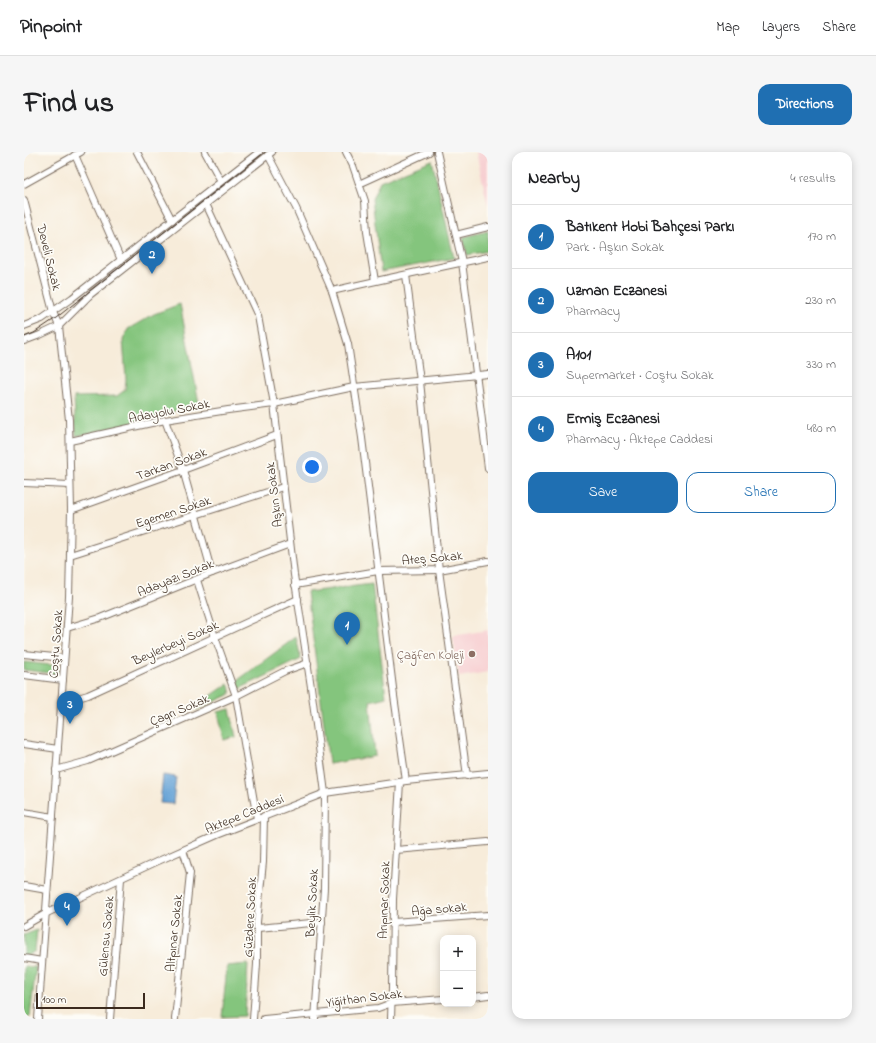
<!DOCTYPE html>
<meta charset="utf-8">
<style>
body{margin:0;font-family:"Indie Flower",sans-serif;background:#f6f6f6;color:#202124}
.controls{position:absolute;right:12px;bottom:12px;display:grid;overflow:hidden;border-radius:8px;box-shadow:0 2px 10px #0003}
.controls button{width:36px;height:36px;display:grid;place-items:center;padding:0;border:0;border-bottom:1px solid #e0e0e0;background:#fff;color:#202124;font:20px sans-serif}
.scale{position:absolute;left:12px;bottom:10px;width:109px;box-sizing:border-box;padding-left:4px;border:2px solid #3b2a1e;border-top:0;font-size:11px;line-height:14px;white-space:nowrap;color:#3b2a1e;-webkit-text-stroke:3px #fdfcf7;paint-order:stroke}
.you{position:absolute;left:288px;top:315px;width:14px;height:14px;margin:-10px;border:3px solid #fff;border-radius:50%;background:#1a73e8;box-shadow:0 0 0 6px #1a73e833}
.badge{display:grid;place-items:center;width:26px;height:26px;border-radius:50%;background:#1f6fb2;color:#fff;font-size:13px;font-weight:700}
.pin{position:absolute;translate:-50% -33px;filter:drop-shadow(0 1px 2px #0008)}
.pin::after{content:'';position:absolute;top:21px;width:14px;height:12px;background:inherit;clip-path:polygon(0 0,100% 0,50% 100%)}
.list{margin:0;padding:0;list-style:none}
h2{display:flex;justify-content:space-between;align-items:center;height:52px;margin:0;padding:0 16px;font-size:17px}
h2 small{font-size:13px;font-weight:400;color:#757577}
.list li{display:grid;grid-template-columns:26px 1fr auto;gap:12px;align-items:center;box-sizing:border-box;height:64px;padding:0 16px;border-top:1px solid #e0e0e0}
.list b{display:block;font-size:15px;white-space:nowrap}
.list p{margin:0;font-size:13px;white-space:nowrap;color:#757577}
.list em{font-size:13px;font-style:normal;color:#757577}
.actions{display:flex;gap:8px;padding:12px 16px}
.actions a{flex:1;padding:9px 0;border:1px solid #1f6fb2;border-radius:12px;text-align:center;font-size:14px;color:#1f6fb2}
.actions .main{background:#1f6fb2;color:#fff}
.map{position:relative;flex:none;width:464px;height:867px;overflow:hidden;border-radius:12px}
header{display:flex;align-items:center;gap:24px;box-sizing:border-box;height:56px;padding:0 20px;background:#fff;border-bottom:1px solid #e0e0e0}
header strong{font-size:19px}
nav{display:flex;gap:22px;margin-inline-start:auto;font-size:14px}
.intro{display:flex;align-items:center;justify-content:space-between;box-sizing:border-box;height:96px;padding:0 24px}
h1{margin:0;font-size:28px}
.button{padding:10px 18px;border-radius:12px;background:#1f6fb2;color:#fff;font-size:14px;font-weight:700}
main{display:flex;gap:24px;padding:0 24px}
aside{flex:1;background:#fff;border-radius:12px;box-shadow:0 2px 10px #0003}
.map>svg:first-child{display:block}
.built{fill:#f7cfd1}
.green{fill:#84c57d;stroke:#60784e}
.water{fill:#63a1d5;stroke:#4f667a}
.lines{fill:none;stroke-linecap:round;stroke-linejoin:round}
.street-casing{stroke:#7d6e60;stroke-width:8}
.street{stroke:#fff;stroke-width:6}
.tram{stroke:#3b2a1e;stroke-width:1}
.education-dot{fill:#8d6e63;stroke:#fdfcf7;stroke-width:1.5}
.labels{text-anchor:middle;stroke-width:3.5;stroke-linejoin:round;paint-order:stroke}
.street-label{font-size:13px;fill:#3b2a1e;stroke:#fdfcf7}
.education-label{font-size:13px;fill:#785e54;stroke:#fdfcf7;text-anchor:end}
</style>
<header>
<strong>Pinpoint</strong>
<nav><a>Map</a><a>Layers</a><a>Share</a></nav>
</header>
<div class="intro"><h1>Find us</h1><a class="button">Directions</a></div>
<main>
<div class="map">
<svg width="464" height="867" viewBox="0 0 464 867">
<rect width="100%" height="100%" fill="#fdfcf7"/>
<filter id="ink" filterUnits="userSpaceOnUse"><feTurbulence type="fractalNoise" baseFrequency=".025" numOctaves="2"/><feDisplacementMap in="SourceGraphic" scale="8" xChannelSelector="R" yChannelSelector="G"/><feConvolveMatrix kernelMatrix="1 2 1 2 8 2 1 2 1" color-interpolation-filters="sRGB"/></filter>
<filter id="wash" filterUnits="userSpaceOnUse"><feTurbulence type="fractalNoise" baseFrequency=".012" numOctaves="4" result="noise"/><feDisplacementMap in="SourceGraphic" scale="16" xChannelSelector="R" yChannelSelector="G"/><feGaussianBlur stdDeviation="0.9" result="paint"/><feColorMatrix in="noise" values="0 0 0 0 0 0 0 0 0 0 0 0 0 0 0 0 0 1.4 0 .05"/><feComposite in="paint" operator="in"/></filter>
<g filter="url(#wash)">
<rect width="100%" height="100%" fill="#f7ecda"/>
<g class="built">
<polygon points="452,0 464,0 464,54"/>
<polygon points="464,478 464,520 435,525 429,484"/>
</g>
<g class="green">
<polygon points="408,8 430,106 357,120 348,47 356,29"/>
<polygon points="464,79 464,99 443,103 439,85"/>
<polygon points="156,152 175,251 116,270 52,284 50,245 93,244 101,238 102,227 99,188 104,177 130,162"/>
<polygon points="348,432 362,545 346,549 351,604 305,612 283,440"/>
<polygon points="272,485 277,507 215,537 214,528"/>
<polygon points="0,510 35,514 34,522 0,518"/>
<polygon points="204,532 207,539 205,543 172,558 171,556 175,552"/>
<polygon points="206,557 212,585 200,588 194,560"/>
<polygon points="13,778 11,799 3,804 0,804 0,783"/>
<polygon points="224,812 221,864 198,865 203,814"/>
<polygon points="0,814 12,815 6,865 0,864"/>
</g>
<polygon class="water" points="139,623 152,625 149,652 136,651"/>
</g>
<g filter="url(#ink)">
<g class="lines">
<defs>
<g id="street">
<polyline points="113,0 148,68"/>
<polyline points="181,0 197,29"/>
<polyline points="322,0 329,14 341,49 343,80 351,129"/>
<polyline points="413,0 438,110 464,316"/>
<polyline points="51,3 97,108"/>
<polyline points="244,3 272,56 308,139 324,192 338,286 370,544 382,629"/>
<polyline points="0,32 57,0"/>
<polyline points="335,32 405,0"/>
<polyline points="0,48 29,160 35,174 45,268 47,358 45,445 14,867"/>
<polyline points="182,52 234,164 250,252 270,423 287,535 301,641 300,736 291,867"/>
<polyline points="432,83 464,75"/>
<polyline points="382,123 396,229 415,418 443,624"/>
<path d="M308 139C359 127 412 116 464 105"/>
<polyline points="0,174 18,167 48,146 235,0"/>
<polyline points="0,189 16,183 35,174 67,142 248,0"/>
<polyline points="141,268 159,318 188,421"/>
<polyline points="46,289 141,268 204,258 250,252 330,235 464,222"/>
<polyline points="0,331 46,333"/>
<polyline points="47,358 159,318 253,283"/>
<polyline points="46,403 259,335"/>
<polyline points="173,428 191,485 212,544 233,667"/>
<polyline points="271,433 354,419 415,418 464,409"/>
<polyline points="43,476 76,466 188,421 266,392"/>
<polyline points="0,502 40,506"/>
<polyline points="0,523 39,528"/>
<polyline points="37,551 64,543 274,447"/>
<polyline points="0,592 34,597"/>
<polyline points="32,618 64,609 212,544 261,519 284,511"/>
<polyline points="0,660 29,665"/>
<polyline points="372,698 464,690"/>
<polyline points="0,734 23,738"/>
<polyline points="369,770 464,763"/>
<polyline points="0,774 21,762 132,710 193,683 301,641 382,629 464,621"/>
<polyline points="234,776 298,770"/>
<polyline points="0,806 18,809"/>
<polyline points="449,845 464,843"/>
<polyline points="86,867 97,727"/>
<polyline points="151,867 166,721 159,698"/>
<polyline points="229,867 233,812 233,770 239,710 240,664"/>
<polyline points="240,867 354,856 368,851 419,847"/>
<polyline points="367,867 368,836 369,747 376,630"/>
</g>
</defs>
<use href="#street" class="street-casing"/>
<use href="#street" class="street"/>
<polyline class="tram" points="0,185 10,181 32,166 241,0"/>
</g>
</g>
<circle class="education-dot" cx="448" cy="502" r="4"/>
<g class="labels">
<g class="street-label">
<text transform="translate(26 105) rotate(76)" y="5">Develi Sokak</text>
<text transform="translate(145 258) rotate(-11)" y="5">Adayolu Sokak</text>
<text transform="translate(147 311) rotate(-20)" y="5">Tarkan Sokak</text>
<text transform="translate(249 343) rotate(-97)" y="5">Aşkın Sokak</text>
<text transform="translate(149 359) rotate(-18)" y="5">Egemen Sokak</text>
<text transform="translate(408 405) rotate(-5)" y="5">Ateş Sokak</text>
<text transform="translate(151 425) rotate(-22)" y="5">Adayazı Sokak</text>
<text transform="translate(151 490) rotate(-24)" y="5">Beylerbeyi Sokak</text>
<text transform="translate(31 492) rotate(-86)" y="5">Coştu Sokak</text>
<text transform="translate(155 557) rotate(-23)" y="5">Çagrı Sokak</text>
<text transform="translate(220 661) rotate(-22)" y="5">Aktepe Caddesi</text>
<text transform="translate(359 748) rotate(-88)" y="5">Arıpınar Sokak</text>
<text transform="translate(287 751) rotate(-87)" y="5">Beylik Sokak</text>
<text transform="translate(415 756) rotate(-5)" y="5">Ağa sokak</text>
<text transform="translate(225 765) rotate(-87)" y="5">Güzdere Sokak</text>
<text transform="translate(149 781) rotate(-84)" y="5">Altpınar Sokak</text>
<text transform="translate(81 784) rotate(-85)" y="5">Gülensu Sokak</text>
<text transform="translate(340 845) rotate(-7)" y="5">Yiğithan Sokak</text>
</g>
<g class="education-label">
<text x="440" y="507">Çağfen Koleji</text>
</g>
</g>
</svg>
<div class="controls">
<button>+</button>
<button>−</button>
</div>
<div class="scale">100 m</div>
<div class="you"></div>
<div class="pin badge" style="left:323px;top:493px">1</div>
<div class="pin badge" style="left:128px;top:122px">2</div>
<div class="pin badge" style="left:46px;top:572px">3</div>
<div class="pin badge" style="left:43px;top:774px">4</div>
</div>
<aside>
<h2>Nearby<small>4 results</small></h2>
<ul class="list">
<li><span class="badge">1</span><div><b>Batıkent Hobi Bahçesi Parkı</b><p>Park · Aşkın Sokak</p></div><em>170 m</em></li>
<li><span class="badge">2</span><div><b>Uzman Eczanesi</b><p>Pharmacy</p></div><em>230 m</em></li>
<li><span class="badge">3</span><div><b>A101</b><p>Supermarket · Coştu Sokak</p></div><em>330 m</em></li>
<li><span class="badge">4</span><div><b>Ermiş Eczanesi</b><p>Pharmacy · Aktepe Caddesi</p></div><em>480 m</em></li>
</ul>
<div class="actions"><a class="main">Save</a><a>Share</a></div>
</aside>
</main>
